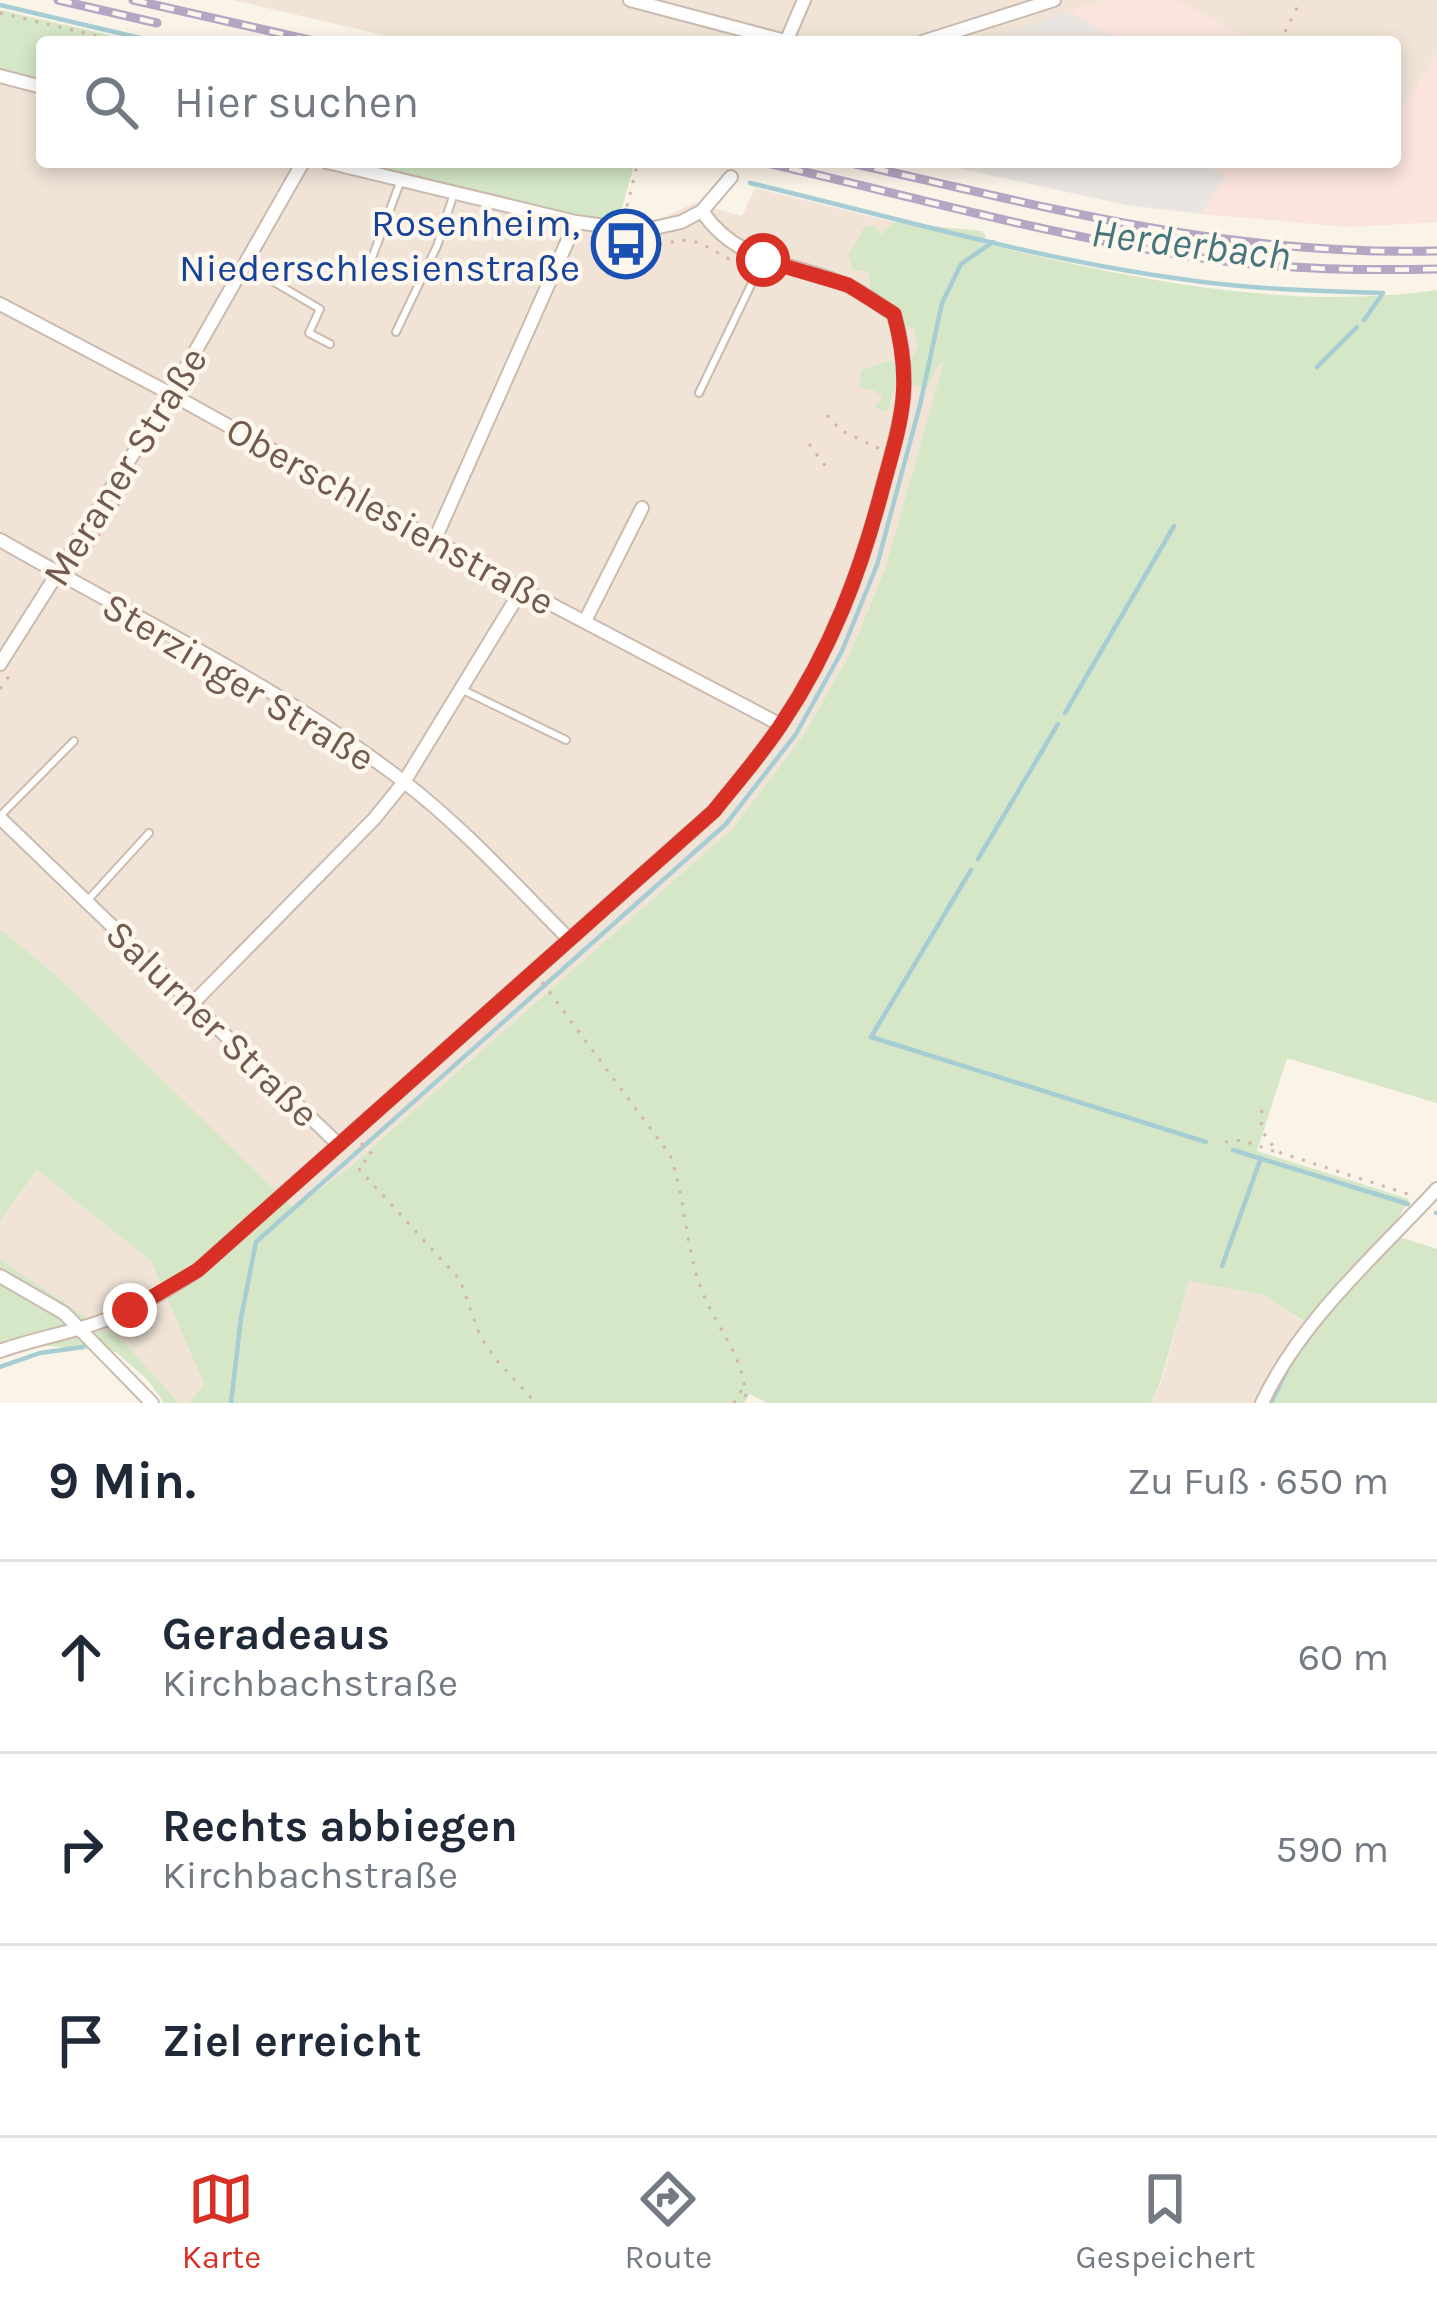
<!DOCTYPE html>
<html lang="de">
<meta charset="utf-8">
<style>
body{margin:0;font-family:Karla,sans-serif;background:#f2f2f3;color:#1f2937}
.stop{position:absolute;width:36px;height:36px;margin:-27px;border:9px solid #d93025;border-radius:50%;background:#fff}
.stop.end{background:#d93025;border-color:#fff;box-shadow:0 3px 12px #0008}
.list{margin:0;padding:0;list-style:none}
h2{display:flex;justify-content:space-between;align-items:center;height:156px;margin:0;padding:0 48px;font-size:51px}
h2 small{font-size:39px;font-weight:400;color:#747a83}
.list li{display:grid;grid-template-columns:78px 1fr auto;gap:36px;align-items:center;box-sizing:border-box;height:192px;padding:0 48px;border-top:3px solid #e0e1e3}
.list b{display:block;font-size:45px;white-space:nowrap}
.list p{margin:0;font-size:39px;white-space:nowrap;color:#747a83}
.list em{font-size:39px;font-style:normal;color:#747a83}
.icon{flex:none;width:66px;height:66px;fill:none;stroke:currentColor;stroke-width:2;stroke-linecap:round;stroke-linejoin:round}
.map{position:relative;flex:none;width:1437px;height:1403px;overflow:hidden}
.search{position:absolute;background:#fff;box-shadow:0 6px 18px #0003;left:36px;right:36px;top:36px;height:132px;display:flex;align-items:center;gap:30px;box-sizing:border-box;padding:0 42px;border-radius:12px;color:#747a83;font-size:45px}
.sheet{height:732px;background:#fff}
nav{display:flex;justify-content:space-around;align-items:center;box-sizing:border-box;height:168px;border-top:3px solid #e0e1e3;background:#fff;font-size:33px;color:#747a83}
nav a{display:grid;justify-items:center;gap:6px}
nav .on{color:#d93025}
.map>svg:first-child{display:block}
.residential{fill:#f1e4d7}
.commercial{fill:#fae4dc}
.industrial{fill:#ebe5e1}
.green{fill:#d5e7c7}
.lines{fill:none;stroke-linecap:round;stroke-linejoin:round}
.stream{stroke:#a5cdd3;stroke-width:4.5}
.service-casing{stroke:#cbbaae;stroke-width:10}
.minor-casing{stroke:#cbbaae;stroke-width:16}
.path{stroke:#d2b5a5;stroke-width:3;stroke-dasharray:3 9;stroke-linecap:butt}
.service{stroke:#fff;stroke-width:6}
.minor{stroke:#fff;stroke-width:12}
.rail-casing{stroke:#b5a7c3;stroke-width:9}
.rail{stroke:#fdf7ee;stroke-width:4.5;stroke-dasharray:14;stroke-linecap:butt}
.route{stroke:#d93025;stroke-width:15}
.labels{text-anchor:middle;stroke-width:9;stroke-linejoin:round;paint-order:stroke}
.transit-label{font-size:39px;fill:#164399;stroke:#fdf7ee;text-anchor:end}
.street-label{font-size:39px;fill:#725a4e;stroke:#fdf7ee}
.water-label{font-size:42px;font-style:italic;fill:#47757c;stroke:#fdf7ee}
</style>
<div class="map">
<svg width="1437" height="1403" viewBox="0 0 1437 1403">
<rect width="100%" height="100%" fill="#faf3e8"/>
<g class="residential">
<polygon points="233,0 1105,0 983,42 413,42"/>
<polygon points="1176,0 1437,0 1437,54 1395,119 1395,42 1253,42"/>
<polygon points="0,69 42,80 42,162 356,162 579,216 618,222 660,219 695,203 742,216 755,188 893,222 874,281 958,313 886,566 850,654 803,736 732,829 350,1167 294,1210 55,974 0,929"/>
<polygon points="37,1170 151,1261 204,1384 189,1403 179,1403 126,1344 0,1259 0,1221"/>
<polygon points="1189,1281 1263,1295 1307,1324 1266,1403 1151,1403 1161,1383"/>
</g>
<g class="commercial">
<polygon points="1105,0 1176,0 1253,42 1123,42 1069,11"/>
<polygon points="1437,54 1437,222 1349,227 1202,214 1224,176 1201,162 1395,162 1395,119"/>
</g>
<g class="industrial">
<polygon points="1069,11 1123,42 983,42"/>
<polygon points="931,162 1201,162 1225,176 1202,214 1126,205"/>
</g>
<g class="green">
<polygon points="0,10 139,42 42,42 42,80 0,69"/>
<polygon points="356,162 635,162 618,222 579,216"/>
<path d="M893 222 982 231 986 237 981 243C1129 278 1285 312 1437 290V1103L1287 1058 1257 1151 1409 1199 1390 1234 1437 1249V1403H1266L1307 1323 1263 1295 1189 1281 1160 1383 1151 1403H767L750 1394 744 1403H189L204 1384 151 1261 37 1170 0 1221V929L55 974 294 1209 350 1167 732 829 803 736 850 654 886 566 944 361 936 368 929 386H914L899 372 888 411 874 408 882 398 876 391 860 388 861 370 888 361 910 364 918 345 913 328 887 322 874 311 868 271 853 270 848 255 865 226H874L882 235Z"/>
<polygon points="0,1259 126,1344 179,1403 164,1403 148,1380 116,1352 38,1345 0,1359"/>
</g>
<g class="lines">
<g class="stream">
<polyline points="0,5 157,42"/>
<polyline points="670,162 678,164"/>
<path d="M750 183C893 217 1035 259 1181 279 1248 289 1315 291 1383 293L1364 320"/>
<polyline points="1317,367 1357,327"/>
<polyline points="1065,713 1174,526"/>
<polyline points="978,859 1058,724"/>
<polyline points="971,870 871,1037 1206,1142"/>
<polyline points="1233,1150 1408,1204"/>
<polyline points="1436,1213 1437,1213"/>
<polyline points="1222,1266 1261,1158"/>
<polyline points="0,1367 40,1353 83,1347"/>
<polyline points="231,1403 241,1318 256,1242 726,824 796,734 842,651 877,565 920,405 942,303 961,264 993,242"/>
<polyline points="1271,1403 1287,1370"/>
</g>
<defs>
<g id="service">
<polyline points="245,265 320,309 309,333 330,344"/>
<polyline points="366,274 401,180"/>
<polyline points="396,332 437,246 454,193"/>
<polyline points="699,393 763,260"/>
<polyline points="463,690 566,740"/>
<polyline points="0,816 74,741"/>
<polyline points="87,901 149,833"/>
</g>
<g id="minor">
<polyline points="630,0 789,42"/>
<polyline points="786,42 804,0"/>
<polyline points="922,42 1054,0"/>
<polyline points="0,76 42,87"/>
<polyline points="327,162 576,222 641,231 681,222 702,211 731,177"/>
<polyline points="0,304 171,394 522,589 781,725"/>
<polyline points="435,539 576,222"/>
<path d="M0 540C135 618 279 686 403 781 463 827 516 886 569 939"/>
<polyline points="585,621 642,508"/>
<polyline points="0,664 171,394 303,162"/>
<polyline points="0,818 339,1145"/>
<polyline points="193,1003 374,819 404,782 522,589"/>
<polyline points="0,1276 64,1313 152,1403"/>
<path d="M0 1351C27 1341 54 1336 81 1328 124 1316 162 1294 198 1270L714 811C737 782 762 754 782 723 831 650 861 571 883 486 901 418 914 385 894 314 878 304 862 291 844 284 791 262 736 263 702 211"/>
<path d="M1262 1403C1301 1320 1375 1256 1437 1189"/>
</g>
</defs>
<use href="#service" class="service-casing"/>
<use href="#minor" class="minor-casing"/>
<g class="path">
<polyline points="0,13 123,42"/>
<polyline points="1285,32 1297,8 1295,0"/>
<polyline points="624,218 638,162"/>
<polyline points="647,245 687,240 700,243 749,270"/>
<polyline points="827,415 840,430 880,449"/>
<polyline points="809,444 826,467"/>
<polyline points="79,567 125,494"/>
<polyline points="0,689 9,676"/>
<path d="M542 982 670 1155C686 1199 685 1248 702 1291 719 1333 745 1356 746 1403"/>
<path d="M1262 1110C1258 1130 1266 1140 1281 1153L1414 1196"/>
<polyline points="1225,1142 1241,1140 1279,1153"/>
<polyline points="361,1143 372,1154 358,1168 460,1280 480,1336 498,1362 536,1403"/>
<polyline points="734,1403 744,1386"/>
</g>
<use href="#service" class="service"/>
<use href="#minor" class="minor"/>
<defs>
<g id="rail">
<polyline points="58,0 157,23"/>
<polyline points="133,0 318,42"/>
<path d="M762 162C902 194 1040 233 1182 255 1266 269 1352 271 1437 269"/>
<path d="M847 162C1049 208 1226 256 1437 251"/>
</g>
</defs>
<use href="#rail" class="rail-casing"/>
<use href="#rail" class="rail"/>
</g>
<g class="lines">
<path class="route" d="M130 1310 198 1270 714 811C737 782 762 754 782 723 831 650 861 571 883 486 902 418 913 385 894 314L848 285 763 260"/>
</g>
<defs>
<symbol id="bus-ring" viewBox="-11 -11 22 22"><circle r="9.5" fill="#fdf7ee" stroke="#1a4fb4" stroke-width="1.5"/><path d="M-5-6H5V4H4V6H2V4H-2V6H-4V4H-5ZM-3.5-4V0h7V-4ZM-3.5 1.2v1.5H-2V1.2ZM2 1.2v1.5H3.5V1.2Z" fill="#1a4fb4"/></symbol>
</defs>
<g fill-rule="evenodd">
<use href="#bus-ring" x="588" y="206" width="76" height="76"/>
</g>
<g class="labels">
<g class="transit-label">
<text x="580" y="236">Rosenheim,<tspan x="580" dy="45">Niederschlesienstraße</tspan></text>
</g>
<g class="street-label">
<text transform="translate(124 466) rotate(-58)" y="14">Meraner Straße</text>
<text transform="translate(391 515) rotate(29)" y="14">Oberschlesienstraße</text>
<text transform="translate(239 681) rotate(31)" y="14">Sterzinger Straße</text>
<text transform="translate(213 1023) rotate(44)" y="14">Salurner Straße</text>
</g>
<g class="water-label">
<text transform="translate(1191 243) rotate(7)" y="15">Herderbach</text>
</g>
</g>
</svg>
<div class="stop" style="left:763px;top:260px"></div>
<div class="stop end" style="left:130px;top:1310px"></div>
<div class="search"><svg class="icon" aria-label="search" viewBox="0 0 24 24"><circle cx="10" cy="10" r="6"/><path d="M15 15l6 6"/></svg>Hier suchen</div>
</div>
<section class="sheet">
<h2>9 Min.<small>Zu Fuß · 650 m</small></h2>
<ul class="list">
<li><svg class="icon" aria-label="ahead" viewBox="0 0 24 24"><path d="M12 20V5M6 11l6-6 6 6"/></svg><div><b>Geradeaus</b><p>Kirchbachstraße</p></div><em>60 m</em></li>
<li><svg class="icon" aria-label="right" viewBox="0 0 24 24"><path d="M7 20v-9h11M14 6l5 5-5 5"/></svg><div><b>Rechts abbiegen</b><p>Kirchbachstraße</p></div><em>590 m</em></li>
<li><svg class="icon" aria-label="arrive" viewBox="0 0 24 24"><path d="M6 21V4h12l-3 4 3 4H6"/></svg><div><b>Ziel erreicht</b></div></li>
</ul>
</section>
<nav>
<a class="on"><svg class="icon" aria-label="map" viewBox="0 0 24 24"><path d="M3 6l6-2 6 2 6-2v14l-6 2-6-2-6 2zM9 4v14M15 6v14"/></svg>Karte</a>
<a><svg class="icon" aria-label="directions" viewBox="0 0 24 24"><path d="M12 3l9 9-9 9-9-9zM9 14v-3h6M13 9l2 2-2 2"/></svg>Route</a>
<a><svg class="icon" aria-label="saved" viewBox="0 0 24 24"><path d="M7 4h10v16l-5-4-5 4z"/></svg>Gespeichert</a>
</nav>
